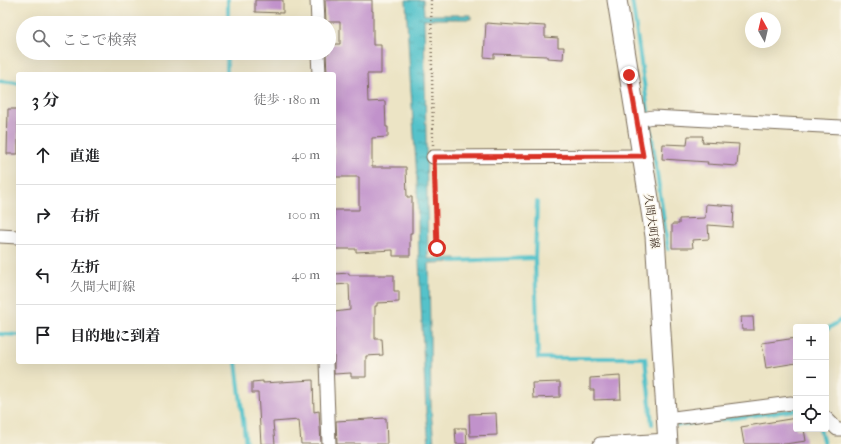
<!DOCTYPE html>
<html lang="ja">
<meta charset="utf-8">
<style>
body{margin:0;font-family:"IM FELL French Canon","Noto Serif JP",serif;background:#f6f6f6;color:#202124}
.controls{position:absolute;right:12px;bottom:12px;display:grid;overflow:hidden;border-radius:4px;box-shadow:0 4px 16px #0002}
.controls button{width:36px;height:36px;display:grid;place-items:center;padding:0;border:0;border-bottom:1px solid #e0e0e0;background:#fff;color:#202124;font:20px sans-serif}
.compass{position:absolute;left:745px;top:12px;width:36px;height:36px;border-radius:50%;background:#fff;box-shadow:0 4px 16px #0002;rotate:352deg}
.stop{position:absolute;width:12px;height:12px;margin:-9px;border:3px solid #d93025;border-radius:50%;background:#fff}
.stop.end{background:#d93025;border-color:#fff;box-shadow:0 1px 4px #0008}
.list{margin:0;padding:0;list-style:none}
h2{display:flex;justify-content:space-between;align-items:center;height:52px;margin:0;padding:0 16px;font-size:17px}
h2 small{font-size:13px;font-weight:400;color:#757577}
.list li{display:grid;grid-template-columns:26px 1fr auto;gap:12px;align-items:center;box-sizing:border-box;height:60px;padding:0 16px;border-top:1px solid #e0e0e0}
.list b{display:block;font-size:15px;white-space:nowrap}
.list p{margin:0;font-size:13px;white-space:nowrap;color:#757577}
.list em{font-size:13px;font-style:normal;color:#757577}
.icon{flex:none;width:22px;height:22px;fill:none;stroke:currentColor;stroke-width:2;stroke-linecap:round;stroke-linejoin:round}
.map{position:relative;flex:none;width:841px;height:444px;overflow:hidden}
.search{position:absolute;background:#fff;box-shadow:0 4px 16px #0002;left:16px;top:16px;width:320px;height:44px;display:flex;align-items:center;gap:10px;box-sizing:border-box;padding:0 14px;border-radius:22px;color:#757577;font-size:15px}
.panel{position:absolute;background:#fff;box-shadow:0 4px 16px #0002;left:16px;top:72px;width:320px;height:292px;border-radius:4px}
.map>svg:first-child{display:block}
.water{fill:url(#water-ripples);stroke:#487674}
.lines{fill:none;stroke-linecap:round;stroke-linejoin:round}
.stream{stroke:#54c2ca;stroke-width:4}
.building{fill:#c192cb}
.minor-casing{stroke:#796b58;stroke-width:15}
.secondary-casing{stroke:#796b58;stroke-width:21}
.path{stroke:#796b58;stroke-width:2.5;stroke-dasharray:1 3;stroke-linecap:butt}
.minor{stroke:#fff;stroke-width:13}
.secondary{stroke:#fff;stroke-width:19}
.route{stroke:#d93025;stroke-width:5}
.labels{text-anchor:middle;stroke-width:3;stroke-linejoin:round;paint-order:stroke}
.street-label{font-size:11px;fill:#3b2a1e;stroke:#fbf7ec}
</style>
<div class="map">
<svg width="841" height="444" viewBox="0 0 841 444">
<defs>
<pattern id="water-ripples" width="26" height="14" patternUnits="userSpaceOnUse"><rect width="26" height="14" fill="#54c2ca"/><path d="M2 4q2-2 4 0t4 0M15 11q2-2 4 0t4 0" fill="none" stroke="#479ea3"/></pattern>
</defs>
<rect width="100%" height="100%" fill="#fbf7ec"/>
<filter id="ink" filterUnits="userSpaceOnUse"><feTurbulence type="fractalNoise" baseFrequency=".025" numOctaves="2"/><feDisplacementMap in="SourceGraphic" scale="8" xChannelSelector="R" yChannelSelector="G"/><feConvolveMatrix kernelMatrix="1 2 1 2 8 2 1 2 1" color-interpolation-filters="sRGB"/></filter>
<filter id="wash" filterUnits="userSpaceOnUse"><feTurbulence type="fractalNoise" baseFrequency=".012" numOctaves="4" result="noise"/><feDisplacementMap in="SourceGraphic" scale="16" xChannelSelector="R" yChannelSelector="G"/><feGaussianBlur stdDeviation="0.9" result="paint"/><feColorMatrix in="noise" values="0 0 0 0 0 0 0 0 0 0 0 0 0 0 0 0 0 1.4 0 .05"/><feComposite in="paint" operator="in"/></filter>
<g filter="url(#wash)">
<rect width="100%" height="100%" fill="#ece4c5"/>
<polygon class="water" points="406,0 423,0 424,15 471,15 471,19 424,19 428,259 456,258 457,262 429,263 431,411 434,444 429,444 426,411 419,260 417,178 410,76"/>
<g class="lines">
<g class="stream">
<polyline points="632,0 668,249"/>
<polyline points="228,23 228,0"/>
<polyline points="227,74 227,53"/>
<polyline points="0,81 18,83"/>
<polyline points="535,258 537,202"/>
<polyline points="451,261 535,258 538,358 645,358 652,424"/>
<polyline points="826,330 841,320"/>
<polyline points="0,334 18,335"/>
<polyline points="236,362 246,444"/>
<polyline points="678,425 796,410"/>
<polyline points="820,429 824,444"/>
</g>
</g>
<g id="blocks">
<g class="building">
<polygon points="255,0 283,0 283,13 255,12"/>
<polygon points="325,0 372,0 372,11 373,11 373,45 381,45 381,74 367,74 368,102 385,101 386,127 388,127 388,137 372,138 372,167 406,167 407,197 412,197 412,233 410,233 410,256 393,256 393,250 356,252 356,249 334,249 334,210 359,210 359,177 334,177 334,74 327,74 326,53 329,53 329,44 340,44 340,22 326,22"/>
<polygon points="486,23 528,26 528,25 545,26 545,37 558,38 558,47 564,47 563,59 547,58 547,56 494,54 494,58 484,57"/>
<polygon points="8,109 18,109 18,154 7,154"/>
<polygon points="688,136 703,136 702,142 739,144 737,166 707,164 708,162 662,159 663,144 687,145"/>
<polygon points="706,204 734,206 733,227 708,225 709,239 692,240 693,248 672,248 672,224 679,224 679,219 705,218"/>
<polygon points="349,273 349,275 394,275 394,291 399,291 399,302 377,303 377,306 375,306 375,339 382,339 383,355 366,356 366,377 351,377 351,373 334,374 334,312 350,310 349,284 334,285 334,274"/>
<polygon points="741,317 753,317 754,330 742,330"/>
<polygon points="796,338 796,363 766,368 762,343"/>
<polygon points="620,376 621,399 594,400 594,390 590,390 590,378"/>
<polygon points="313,380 314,412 319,411 321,444 301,444 299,420 273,422 275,444 261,444 258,393 252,393 252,382 263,381 263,383"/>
<polygon points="560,382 560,397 533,398 532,383"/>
<polygon points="496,413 497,435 470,436 469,414"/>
<polygon points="386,418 387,444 337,444 336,421"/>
<polygon points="796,418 796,429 804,429 806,441 785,444 744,444 741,427"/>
<polygon points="455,428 466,428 467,444 456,444"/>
</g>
</g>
</g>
<g filter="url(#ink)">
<use href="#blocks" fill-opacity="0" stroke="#796b58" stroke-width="1"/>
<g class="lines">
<defs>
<g id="minor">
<polyline points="317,0 318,23"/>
<polyline points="318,53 319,74"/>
<polyline points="637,120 653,117 841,127"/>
<polyline points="433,157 643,156"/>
<polyline points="0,236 18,237"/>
<polyline points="326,362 329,444"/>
<polyline points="826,418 837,429 841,429"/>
<polyline points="666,419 791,403 796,404"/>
<polyline points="600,444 668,440"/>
</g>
<polyline id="secondary" points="617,0 655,236 668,444"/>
</defs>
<use href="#minor" class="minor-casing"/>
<use href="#secondary" class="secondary-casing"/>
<g class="path">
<polyline points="431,0 433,145"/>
<polyline points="434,168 437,248 445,254"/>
</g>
<use href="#minor" class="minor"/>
<use href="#secondary" class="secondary"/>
</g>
</g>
<g class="lines" filter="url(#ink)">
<polyline class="route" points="437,248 434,157 643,156 629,75"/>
</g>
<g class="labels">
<g class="street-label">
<text transform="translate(652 221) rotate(82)" y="4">久間大町線</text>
</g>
</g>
</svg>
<div class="controls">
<button>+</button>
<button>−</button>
<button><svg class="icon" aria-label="locate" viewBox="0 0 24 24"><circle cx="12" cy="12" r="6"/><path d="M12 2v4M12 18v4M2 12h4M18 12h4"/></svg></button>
</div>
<svg class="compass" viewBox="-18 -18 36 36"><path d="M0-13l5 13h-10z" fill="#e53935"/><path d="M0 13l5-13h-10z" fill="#757577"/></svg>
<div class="stop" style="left:437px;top:248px"></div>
<div class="stop end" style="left:629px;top:75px"></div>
<div class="search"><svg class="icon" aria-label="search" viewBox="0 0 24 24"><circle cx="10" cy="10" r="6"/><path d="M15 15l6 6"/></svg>ここで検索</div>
<section class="panel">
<h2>3 分<small>徒歩 · 180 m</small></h2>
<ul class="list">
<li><svg class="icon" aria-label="ahead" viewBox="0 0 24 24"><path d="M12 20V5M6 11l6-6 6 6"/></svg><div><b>直進</b></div><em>40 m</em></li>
<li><svg class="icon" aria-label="right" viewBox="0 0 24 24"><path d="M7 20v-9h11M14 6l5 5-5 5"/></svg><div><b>右折</b></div><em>100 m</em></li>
<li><svg class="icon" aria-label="left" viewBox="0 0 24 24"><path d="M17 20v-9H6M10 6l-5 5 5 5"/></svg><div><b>左折</b><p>久間大町線</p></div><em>40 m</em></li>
<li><svg class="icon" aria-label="arrive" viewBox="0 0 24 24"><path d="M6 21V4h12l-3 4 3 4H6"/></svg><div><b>目的地に到着</b></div></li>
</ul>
</section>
</div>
